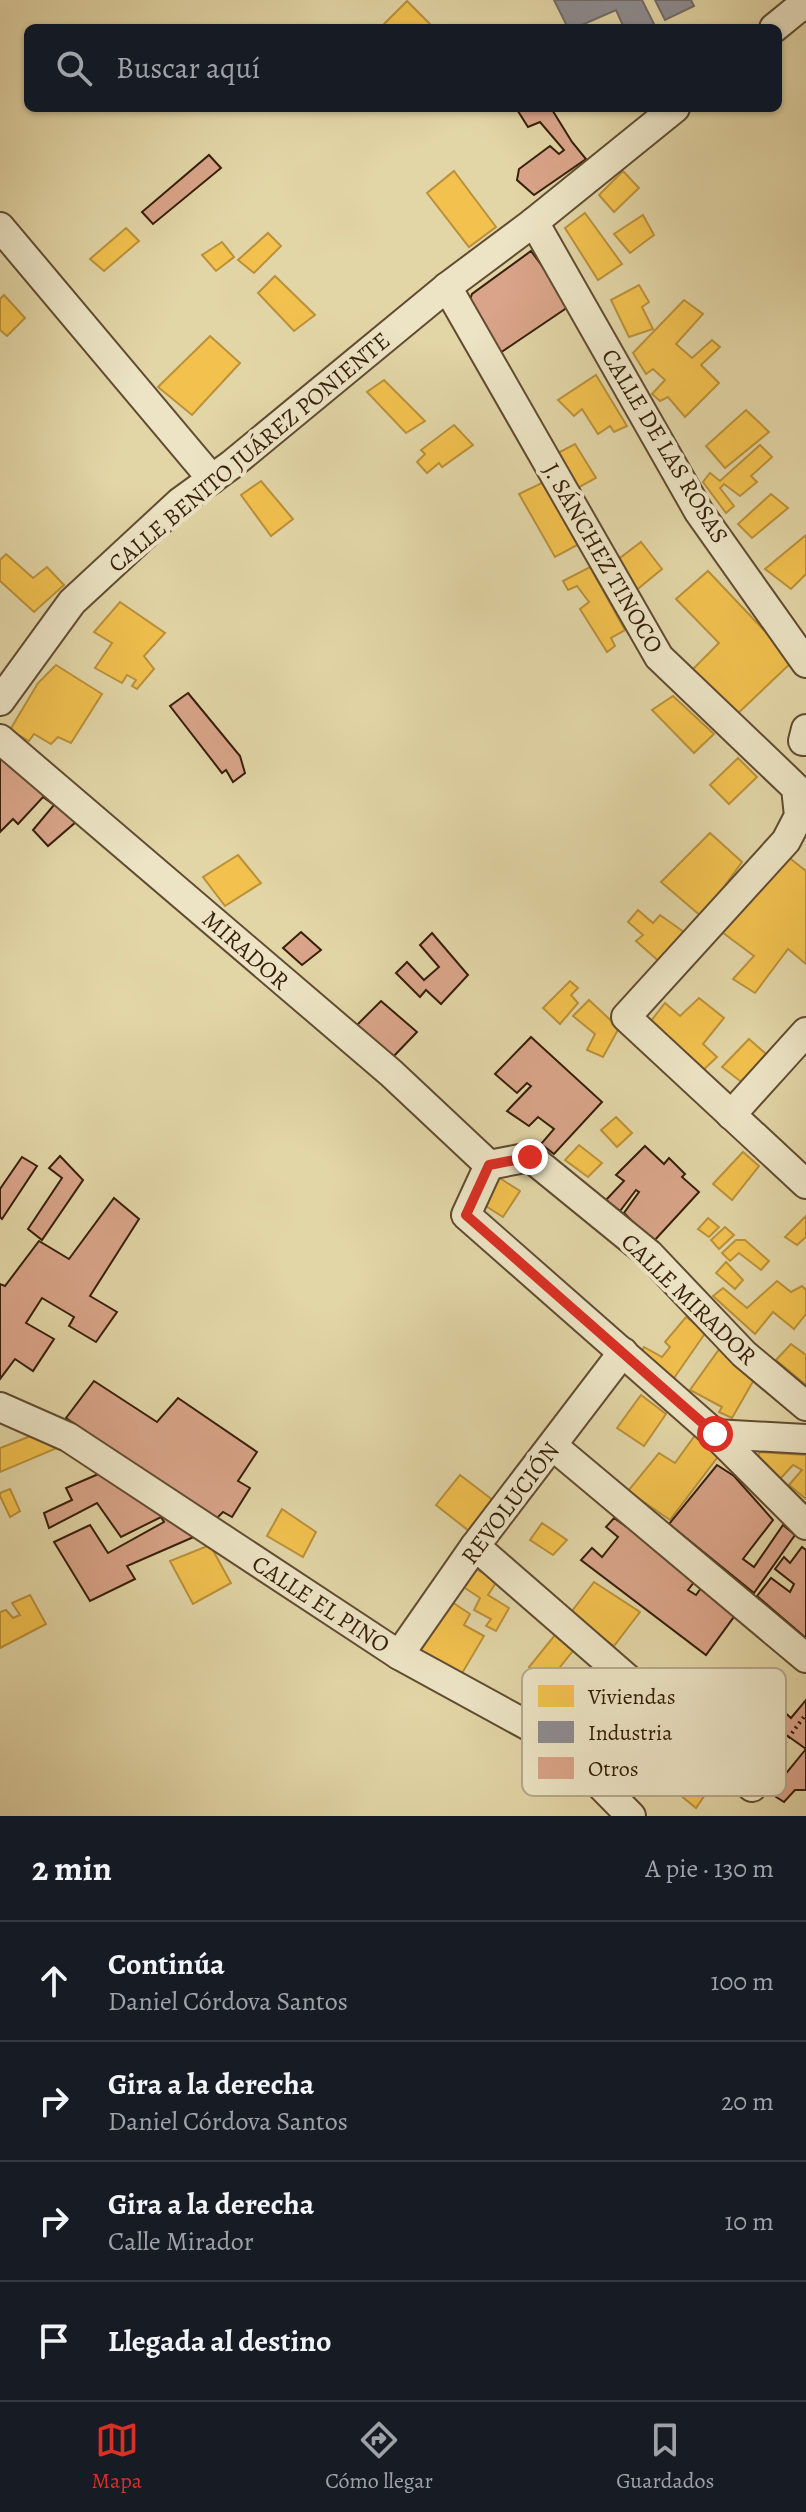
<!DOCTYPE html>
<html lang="es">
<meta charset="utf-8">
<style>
body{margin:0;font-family:Alegreya,serif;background:#20242c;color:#f1f3f6}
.stop{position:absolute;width:24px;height:24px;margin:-18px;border:6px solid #d93025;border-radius:50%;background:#fff}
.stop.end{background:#d93025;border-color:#fff;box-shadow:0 2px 8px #0008}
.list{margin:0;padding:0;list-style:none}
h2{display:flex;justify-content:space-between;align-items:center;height:104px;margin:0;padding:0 32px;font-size:34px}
h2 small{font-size:26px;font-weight:400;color:#9ea1a6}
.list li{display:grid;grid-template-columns:52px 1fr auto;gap:24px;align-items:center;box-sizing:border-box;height:120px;padding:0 32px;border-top:2px solid #363941}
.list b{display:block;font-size:30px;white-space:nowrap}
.list p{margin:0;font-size:26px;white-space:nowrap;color:#9ea1a6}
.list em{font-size:26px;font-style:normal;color:#9ea1a6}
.icon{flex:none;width:44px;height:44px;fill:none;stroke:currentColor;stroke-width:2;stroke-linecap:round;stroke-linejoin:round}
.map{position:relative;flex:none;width:806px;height:1816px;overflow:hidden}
.search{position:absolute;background:#171b24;box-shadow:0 2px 6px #0004;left:24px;right:24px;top:24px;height:88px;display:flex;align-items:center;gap:20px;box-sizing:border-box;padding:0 28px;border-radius:12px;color:#9ea1a6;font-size:30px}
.sheet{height:584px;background:#171b24}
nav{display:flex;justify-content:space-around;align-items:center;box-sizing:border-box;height:112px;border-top:2px solid #363941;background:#171b24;font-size:22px;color:#9ea1a6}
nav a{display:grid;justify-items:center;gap:4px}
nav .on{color:#d93025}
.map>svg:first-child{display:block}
.homes{fill:#f2c14e;stroke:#ba903a;stroke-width:2}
.industry{fill:#8d8d92;stroke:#736c69;stroke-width:2}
.building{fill:#d9a489;stroke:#371f0a;stroke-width:2}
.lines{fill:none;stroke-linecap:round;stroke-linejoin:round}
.minor-casing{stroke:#624c31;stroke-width:32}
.path{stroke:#371f0a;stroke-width:4;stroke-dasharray:2 4;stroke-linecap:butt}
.minor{stroke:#ece4c5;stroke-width:28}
.route{stroke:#d93025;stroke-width:10}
.labels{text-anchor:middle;stroke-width:8;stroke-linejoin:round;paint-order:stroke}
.street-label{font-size:24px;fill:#371f0a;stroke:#ece4c5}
.key{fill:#ece4c5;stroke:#b6a98d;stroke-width:2}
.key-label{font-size:22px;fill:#371f0a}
</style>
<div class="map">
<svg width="806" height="1816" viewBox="0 0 806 1816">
<rect width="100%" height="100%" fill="#e2d5a6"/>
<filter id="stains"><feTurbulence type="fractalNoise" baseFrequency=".0025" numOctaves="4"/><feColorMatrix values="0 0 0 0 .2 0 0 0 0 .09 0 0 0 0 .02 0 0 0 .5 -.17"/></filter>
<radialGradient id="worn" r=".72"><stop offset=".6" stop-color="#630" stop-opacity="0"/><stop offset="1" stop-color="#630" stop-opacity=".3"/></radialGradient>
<g class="homes">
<polygon points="407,1 431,25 428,28 380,28"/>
<polygon points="454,171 496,227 469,247 427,193"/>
<polygon points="623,171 639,188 614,212 599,195"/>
<polygon points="585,213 622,264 598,280 565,228"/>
<polygon points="643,215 654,235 630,253 614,234"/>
<polygon points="126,228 139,241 104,271 90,259"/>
<polygon points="268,233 281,246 254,273 238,260"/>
<polygon points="222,242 234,257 216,271 202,255"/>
<polygon points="275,276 315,315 294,331 258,293"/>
<polygon points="639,285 649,302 642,307 653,329 629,337 611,300"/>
<polygon points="4,295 25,318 7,336 0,330 0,299"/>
<polygon points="684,300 703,314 676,344 692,358 712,340 720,347 701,365 719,383 685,417 668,397 660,401 652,394 665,380 653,369 646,374 633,353"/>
<polygon points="210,336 240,363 192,415 158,387"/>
<polygon points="596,375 627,426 614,432 610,426 598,434 582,409 574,416 558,400"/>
<polygon points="384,380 425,421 406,433 367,392"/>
<polygon points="746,410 769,432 725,468 706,446"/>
<polygon points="454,425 473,445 442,467 439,463 427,473 417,462 425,454 421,450"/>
<polygon points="575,444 596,478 576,489 556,454"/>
<polygon points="760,445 772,457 751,476 757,482 740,496 724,484 720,488 734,506 726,513 703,482 710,473 720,481"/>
<polygon points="548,480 579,544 555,557 519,494"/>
<polygon points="261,481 293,519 271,536 241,495"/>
<polygon points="771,494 788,508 752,538 738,524"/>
<polygon points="806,535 806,574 791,589 765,569"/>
<polygon points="641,542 662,569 634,592 612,564"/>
<polygon points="6,554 33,578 47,567 64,585 34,612 0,581 0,560"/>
<polygon points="590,567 625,630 611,638 615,646 607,652 580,609 589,602 577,586 568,590 563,581"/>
<polygon points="708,571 793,661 734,717 692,670 719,643 676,599"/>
<polygon points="120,602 165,633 144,656 154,669 137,689 132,686 136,680 127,675 122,683 95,668 112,643 94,632"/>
<polygon points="56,665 102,694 71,743 58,737 51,744 34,734 29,741 10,730 38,683"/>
<polygon points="673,696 714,734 694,753 652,710"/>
<polygon points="738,758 757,777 729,804 710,785"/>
<polygon points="710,833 742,862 702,917 661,882"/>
<polygon points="238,855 261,883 225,906 203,877"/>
<polygon points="787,856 806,871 806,964 788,949 755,993 733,979 754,956 722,932"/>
<polygon points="638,910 653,923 660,915 688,935 662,964 636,941 643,935 628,922"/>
<polygon points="570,981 578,988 571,995 578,1003 560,1024 543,1008"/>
<polygon points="699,998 724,1018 703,1044 717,1057 696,1077 643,1031 665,1003 680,1016"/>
<polygon points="589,1000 619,1028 603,1057 587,1050 595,1034 573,1016"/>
<polygon points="749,1039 773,1060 749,1088 722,1067"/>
<polygon points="616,1117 632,1133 617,1147 601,1130"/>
<polygon points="579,1145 602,1163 588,1177 565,1160"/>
<polygon points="743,1152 759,1166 732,1200 713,1184"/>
<polygon points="498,1177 520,1191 503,1217 481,1203"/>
<polygon points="806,1216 806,1237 797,1245 785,1237"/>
<polygon points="708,1218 719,1227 709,1237 698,1229"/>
<polygon points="725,1227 734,1235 719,1249 711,1240"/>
<polygon points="736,1240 745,1240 769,1261 761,1270 739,1253 730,1261 722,1253"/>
<polygon points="726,1262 743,1280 735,1289 716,1273"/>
<polygon points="777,1281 791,1292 802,1286 806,1290 806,1314 794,1329 773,1312 755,1334 713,1296 723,1288 747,1308"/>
<polygon points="686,1317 706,1332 672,1381 637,1359 644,1347 662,1357 670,1347 665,1342"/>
<polygon points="791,1344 806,1355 806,1385 776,1360"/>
<polygon points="720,1348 755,1378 732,1418 719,1412 722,1407 690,1390"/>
<polygon points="641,1395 666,1414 644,1446 617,1428"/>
<polygon points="46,1430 64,1445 0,1472 0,1448"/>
<polygon points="696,1434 720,1454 670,1520 628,1491 659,1453 675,1463"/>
<polygon points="760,1452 806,1455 806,1499 789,1485 802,1470 793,1465 779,1480 756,1460"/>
<polygon points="460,1475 494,1501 469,1531 436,1505"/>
<polygon points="10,1489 20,1511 10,1517 0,1496 0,1493"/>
<polygon points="282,1509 316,1532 303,1557 267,1536"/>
<polygon points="542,1523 567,1540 553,1555 530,1540"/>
<polygon points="210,1545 231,1583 193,1604 170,1561"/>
<polygon points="474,1568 497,1581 488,1595 509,1608 496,1631 486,1626 491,1619 474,1610 480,1598 462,1586"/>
<polygon points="594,1582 640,1612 614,1646 569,1615"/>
<polygon points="30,1595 46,1624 0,1648 0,1612 6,1610 13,1618 20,1615 12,1603"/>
<polygon points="449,1600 470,1614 464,1625 484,1636 461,1675 416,1649"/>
<polygon points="559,1630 580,1642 556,1672 578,1689 546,1727 523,1711 534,1696 547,1704 557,1690 529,1667"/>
<polygon points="703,1752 722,1770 696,1808 674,1790"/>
</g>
<g class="industry">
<polygon points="554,0 642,0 656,28 624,28 616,10 575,28 568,28"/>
<polygon points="655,0 691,0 694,6 665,20"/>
</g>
<g class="building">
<polygon points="516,108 551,108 572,142 586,159 534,195 517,180 519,169 550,146 559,154 564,150 540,122 528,127"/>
<polygon points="209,155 221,168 153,224 142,212"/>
<polygon points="531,251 571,305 500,353 467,308 472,294"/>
<polygon points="188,693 240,756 245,773 233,782 226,770 222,773 170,706"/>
<polygon points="0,752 84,815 48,846 33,830 54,805 43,797 18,824 13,819 0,832"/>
<polygon points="301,932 321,950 302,965 283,948"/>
<polygon points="432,933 468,975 441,1004 426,990 420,997 396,973 407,962 424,980 439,967 420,945"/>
<polygon points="381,1001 417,1032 391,1059 355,1027"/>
<polygon points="531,1037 602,1102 554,1154 541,1144 554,1129 538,1117 529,1126 507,1111 531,1086 527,1083 517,1093 495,1074"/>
<polygon points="645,1146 664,1164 669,1158 685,1174 682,1177 699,1192 653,1242 624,1213 639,1192 636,1190 620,1211 606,1200 624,1181 616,1175"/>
<polygon points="60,1156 83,1180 42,1240 28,1229 62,1178 49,1168"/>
<polygon points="22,1157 37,1166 2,1219 0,1217 0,1189"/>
<polygon points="114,1198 139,1219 90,1296 117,1312 96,1342 69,1326 74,1317 42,1298 26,1323 54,1339 33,1371 15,1359 0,1379 0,1284 5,1286 39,1241 69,1259"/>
<polygon points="94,1381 157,1422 178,1398 257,1452 238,1481 250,1488 232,1517 223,1512 215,1520 66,1418"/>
<polygon points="717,1465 734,1476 773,1520 743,1559 754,1567 783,1525 795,1535 754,1593 669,1524"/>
<polygon points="103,1472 196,1536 127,1566 135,1579 90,1601 54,1542 90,1525 108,1553 164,1522 161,1517 121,1537 97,1503 49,1528 44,1513 72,1500 66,1488"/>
<polygon points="614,1518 698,1577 688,1590 696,1595 704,1584 736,1614 706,1655 581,1560 592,1548 602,1557 618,1537 606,1527"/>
<polygon points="802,1547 806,1550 806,1638 757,1596 771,1578 790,1592 794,1584 775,1569 784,1557 790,1563"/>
<polygon points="806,1700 806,1749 785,1734 753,1775 730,1757 769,1709 780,1708 791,1718"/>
<polygon points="806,1749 806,1790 795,1790 784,1802 770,1793"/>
</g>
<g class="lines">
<defs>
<g id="minor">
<polyline points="774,28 806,2"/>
<polyline points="534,222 699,512 806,663"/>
<polyline points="0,227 212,479"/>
<polyline points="447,287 659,657 796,788 799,816 786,841 626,1017 806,1184"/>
<polyline points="0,701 72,602 180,502 231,465 447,287 534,222 675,108"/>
<polyline points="0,739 391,1073 489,1165"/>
<polyline points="803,741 806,729"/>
<polyline points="731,1115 806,1032"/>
<polyline points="489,1165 466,1215 715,1434 806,1525"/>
<polyline points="489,1165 530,1157 649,1254 744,1354 806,1406"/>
<polyline points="0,1407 68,1437 399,1655 558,1742 631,1816"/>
<polyline points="715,1434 806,1439"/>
<polyline points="553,1446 806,1658"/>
<polyline points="475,1546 752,1787"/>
<polyline points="399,1655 475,1546 623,1352"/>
</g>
</defs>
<use href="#minor" class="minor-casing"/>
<polyline class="path" points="767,1767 806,1714"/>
<use href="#minor" class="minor"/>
</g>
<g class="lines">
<polyline class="route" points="530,1157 489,1165 466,1215 715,1434"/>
</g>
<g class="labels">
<g class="street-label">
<text transform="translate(665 446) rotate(59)" y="8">CALLE DE LAS ROSAS</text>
<text transform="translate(249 452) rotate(-40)" y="8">CALLE BENITO JUÁREZ PONIENTE</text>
<text transform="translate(603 558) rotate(60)" y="8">J. SÁNCHEZ TINOCO</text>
<text transform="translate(246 950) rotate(41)" y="8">MIRADOR</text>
<text transform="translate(689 1299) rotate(44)" y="8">CALLE MIRADOR</text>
<text transform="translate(510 1503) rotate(-53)" y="8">REVOLUCIÓN</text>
<text transform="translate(321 1604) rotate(33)" y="8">CALLE EL PINO</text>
</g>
</g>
<rect x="522" y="1668" width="264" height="128" rx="12" class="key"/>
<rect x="538" y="1685" width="36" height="22" fill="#f2c14e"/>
<rect x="538" y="1721" width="36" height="22" fill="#8d8d92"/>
<rect x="538" y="1757" width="36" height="22" fill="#d9a489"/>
<g class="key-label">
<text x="588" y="1704">Viviendas</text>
<text x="588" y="1740">Industria</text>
<text x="588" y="1776">Otros</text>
</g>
<rect width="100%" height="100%" filter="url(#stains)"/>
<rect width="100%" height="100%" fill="url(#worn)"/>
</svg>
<div class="stop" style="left:715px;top:1434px"></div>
<div class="stop end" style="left:530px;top:1157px"></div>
<div class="search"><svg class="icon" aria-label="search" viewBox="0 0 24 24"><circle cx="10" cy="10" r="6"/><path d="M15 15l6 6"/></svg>Buscar aquí</div>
</div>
<section class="sheet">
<h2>2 min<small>A pie · 130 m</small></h2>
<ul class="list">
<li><svg class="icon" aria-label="ahead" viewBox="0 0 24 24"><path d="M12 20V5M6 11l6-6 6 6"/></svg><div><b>Continúa</b><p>Daniel Córdova Santos</p></div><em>100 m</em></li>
<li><svg class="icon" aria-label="right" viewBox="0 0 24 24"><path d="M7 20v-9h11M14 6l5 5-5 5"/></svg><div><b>Gira a la derecha</b><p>Daniel Córdova Santos</p></div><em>20 m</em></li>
<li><svg class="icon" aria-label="right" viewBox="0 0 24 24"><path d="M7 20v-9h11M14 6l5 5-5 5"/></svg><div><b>Gira a la derecha</b><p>Calle Mirador</p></div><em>10 m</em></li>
<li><svg class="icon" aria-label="arrive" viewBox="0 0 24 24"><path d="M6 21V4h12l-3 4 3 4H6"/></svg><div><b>Llegada al destino</b></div></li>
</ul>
</section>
<nav>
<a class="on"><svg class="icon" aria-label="map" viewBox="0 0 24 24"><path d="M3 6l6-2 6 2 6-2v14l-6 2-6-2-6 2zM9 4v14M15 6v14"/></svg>Mapa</a>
<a><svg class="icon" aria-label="directions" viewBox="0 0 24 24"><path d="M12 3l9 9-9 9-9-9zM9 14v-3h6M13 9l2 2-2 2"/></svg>Cómo llegar</a>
<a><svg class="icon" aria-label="saved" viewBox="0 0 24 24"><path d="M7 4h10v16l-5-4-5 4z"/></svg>Guardados</a>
</nav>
